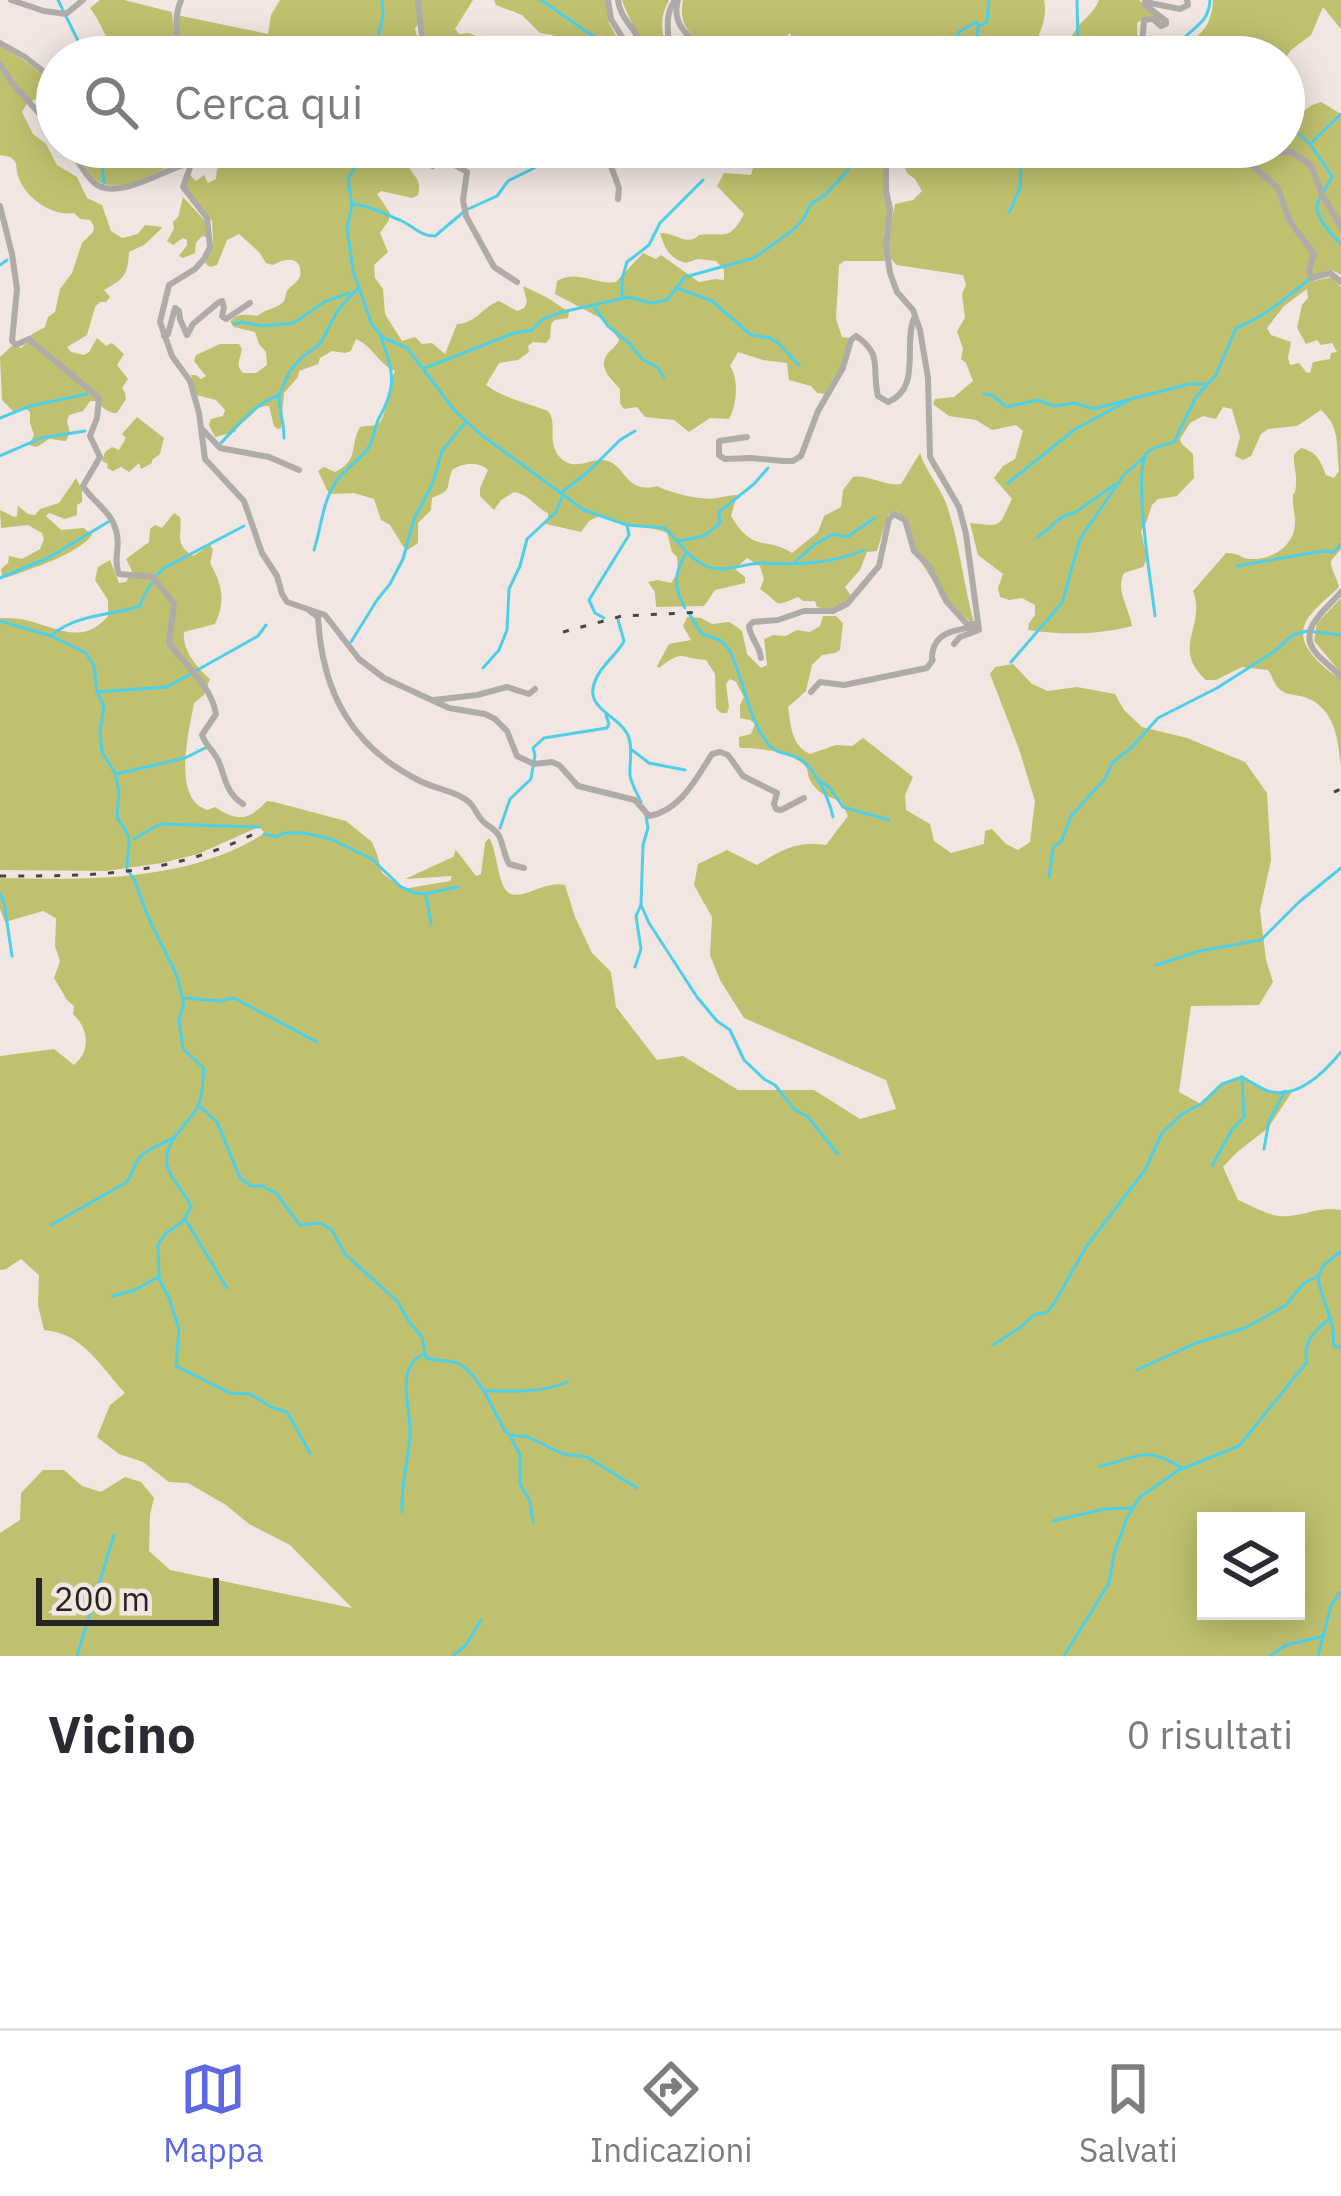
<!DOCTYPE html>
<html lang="it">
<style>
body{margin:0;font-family:"IBM Plex Sans",sans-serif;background:#f2f2f3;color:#2b2b33}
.controls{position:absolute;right:36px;bottom:36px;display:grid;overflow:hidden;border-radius:0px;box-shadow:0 6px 30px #0003}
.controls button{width:108px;height:108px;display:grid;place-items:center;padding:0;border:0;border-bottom:3px solid #e1e1e2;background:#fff;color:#2b2b33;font:60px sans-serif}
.scale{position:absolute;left:36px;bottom:30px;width:183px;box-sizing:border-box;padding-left:12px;border:6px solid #282422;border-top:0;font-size:33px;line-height:42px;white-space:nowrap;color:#282422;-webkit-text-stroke:9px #f1e6e1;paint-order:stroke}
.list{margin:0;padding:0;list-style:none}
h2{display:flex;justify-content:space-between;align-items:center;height:156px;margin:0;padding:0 48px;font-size:51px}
h2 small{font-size:39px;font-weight:400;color:#7c7c81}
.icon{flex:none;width:66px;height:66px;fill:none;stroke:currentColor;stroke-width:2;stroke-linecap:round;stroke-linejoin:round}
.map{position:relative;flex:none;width:1341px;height:1656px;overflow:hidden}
.search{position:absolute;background:#fff;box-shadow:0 6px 30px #0003;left:36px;right:36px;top:36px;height:132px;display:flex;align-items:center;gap:30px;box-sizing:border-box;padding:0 42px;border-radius:66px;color:#7c7c81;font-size:45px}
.sheet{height:372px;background:#fff}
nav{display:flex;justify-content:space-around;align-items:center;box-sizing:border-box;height:168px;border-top:3px solid #e1e1e2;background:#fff;font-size:33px;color:#7c7c81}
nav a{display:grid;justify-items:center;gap:6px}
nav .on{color:#5e69e1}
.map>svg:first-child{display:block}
.green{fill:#bfc16e;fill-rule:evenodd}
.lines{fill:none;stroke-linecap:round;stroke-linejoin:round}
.stream{stroke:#4dcfe8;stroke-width:3}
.street{stroke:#afaba8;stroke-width:6}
.rail{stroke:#4a4542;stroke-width:3;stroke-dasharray:6 12;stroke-linecap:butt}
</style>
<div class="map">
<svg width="1341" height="1656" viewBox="0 0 1341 1656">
<rect width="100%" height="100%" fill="#f1e6e1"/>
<g class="green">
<path d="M100 0H124L172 12 175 46 172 57 120 55C105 41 102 23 90 8Z"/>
<polygon points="280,0 473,0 455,29 459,34 469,33 478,37 481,56 453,57 437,40 427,48 424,47 421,23 415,28 418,41 409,57 176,57 177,15 268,34 271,15"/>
<polygon points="494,0 606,0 609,23 625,52 624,57 577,57 565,51 553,35 540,33 522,15 496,5"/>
<path d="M622 0H669C656 26 666 30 664 57 660 56 656 57 653 55 646 52 624 9 622 0Z"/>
<path d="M683 0H1044C1049 20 1036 38 1031 57H794V42L790 33 786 37 787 57H765L756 52 752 57H708C696 33 677 31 683 0Z"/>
<path d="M1099 0H1139L1163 22 1146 17 1137 23 1138 57H1059C1067 49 1068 40 1075 31 1083 18 1093 15 1099 0Z"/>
<path d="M1213 0H1341V29L1323 7 1311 35 1291 50 1284 60V57H1168C1192 37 1211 37 1213 0Z"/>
<path d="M0 46 22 59 51 81 57 78V112L48 102 39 98 28 102 22 112 33 134 46 144 57 165 77 177 87 198 102 205 111 231 122 238 138 234 145 225 163 227 144 245 129 252C128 275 124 279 104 290L110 297 106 302H100L95 307 87 335 67 347 71 352 84 355 89 352 97 338 106 346 112 343 124 354 117 365 128 379 122 388 125 393 126 399 117 413C110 414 101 407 97 401H90L83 411 69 415 67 422 70 432 66 441C40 438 57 436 36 447L29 445 34 435 30 423V412L26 409 13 411 2 400 0 357 12 346 21 348 33 338 29 336 45 327 48 317 55 312 60 289 72 273 82 243 93 232 94 226 90 220 80 219 74 213C53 217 25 198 18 176 15 167 19 163 10 157 7 156 3 156 0 155Z"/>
<path d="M1321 102 1341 114V275C1330 268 1326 270 1316 276L1314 281 1332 277 1341 287V549L1331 561C1331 571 1337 577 1339 587 1329 597 1310 611 1305 624 1295 647 1326 669 1341 680V767C1338 741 1336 710 1307 698 1298 694 1286 696 1278 688 1274 683 1272 676 1268 670L1242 667 1216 680H1206C1170 648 1207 625 1193 591L1226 553C1239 552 1242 560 1254 559 1274 559 1295 544 1295 523 1296 517 1293 510 1293 503 1292 486 1295 502 1296 484 1297 473 1293 465 1294 454L1301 448C1317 452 1320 460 1326 475L1334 478 1339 471C1336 446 1341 428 1321 410L1297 426 1268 429 1261 434 1251 456 1243 460 1235 456 1240 437 1232 409 1223 407 1216 419 1203 416 1190 423 1180 439 1182 444 1193 454 1194 478 1177 496 1158 499 1152 505 1146 523 1141 531 1147 559 1143 567 1124 573C1115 591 1129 607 1132 626 1098 635 1063 635 1028 630L1029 623 1035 615V605L1022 598 1009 600 1000 597 998 588 1003 574 978 555 970 523C1004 527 998 527 1012 499L994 478 1003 466 1015 459 1023 431 1016 425 992 430 976 420 949 416 933 404 935 399 954 397 973 381 966 363 961 359 963 349 957 331 965 318 962 294 966 285 963 275 897 265 890 258 888 235 895 204 913 200 922 191 915 179 907 173 900 156 890 153V147H1214L1250 163 1245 147H1284V125L1312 105ZM1307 289 1308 298 1302 305 1297 328 1306 344 1317 340 1321 345 1332 343 1337 352 1331 353 1330 359 1313 362 1310 373 1306 372 1299 363 1290 365 1288 358 1291 342 1271 335 1267 328 1284 306Z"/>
<path d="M72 147H198C176 162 124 200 96 180 87 172 80 157 72 147Z"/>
<path d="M221 147H413L406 161C411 176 423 177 418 195L412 198 381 191 377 194 390 213 389 220 380 233 388 252 374 265 375 278 383 289 385 314 402 341 415 337 422 344 432 343 445 354 457 324C477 323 482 307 499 301L517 311 524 308 527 302 523 286 546 297 569 312 568 318 555 320 551 324 550 338 546 343 533 342 528 346 529 352 518 360 499 363 486 385C503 398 527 403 548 411 558 424 547 440 558 455 572 473 588 459 602 460 626 461 623 495 657 486 670 493 703 501 717 498 724 497 730 495 737 495L731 516C754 554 765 536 792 553L818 532 824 516 841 507 843 490 853 477C867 474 883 486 901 484L920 453C927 475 943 489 949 512 960 548 964 586 974 623 954 614 921 567 913 545 908 530 911 522 896 511L888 515 877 551 867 552 860 570 845 587 852 597C841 606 831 611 817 607L815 601H803L798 597C772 608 782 604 760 589L764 579 760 566 747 558 735 569 745 577V583L715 590 704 606 656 607 655 592 648 582 658 580 671 583 678 572 677 557 672 552 667 533C643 523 626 531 601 515L589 521 581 532 542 523 548 520V513C534 507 531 495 514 492L501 500 494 510 480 496V488L488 470C479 461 461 463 452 470 445 491 453 489 432 498L431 510 418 523V543L406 551 390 525 381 520 374 499 354 493 329 494 318 471 324 467 335 472C360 460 349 446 360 427 367 425 375 427 380 422 387 415 388 382 395 371 378 364 373 346 356 339L351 351 345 353 332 351 320 358 318 364 299 371 298 377 284 393 281 428 278 429 274 426 269 406C256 406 257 411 248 418 242 424 239 424 235 432L215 437 209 425 211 419 223 416 225 410 216 400 196 395 191 375H196L201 379 206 376 194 361 196 355 220 344H239L242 349C240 360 235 365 243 373H256L267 365 266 352 259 344 255 332 234 327 230 322C236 313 247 314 257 316 265 309 277 309 284 301 286 298 285 294 287 291 290 286 298 283 300 276 303 255 284 258 273 265L266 263 259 252 239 234 227 240 217 265 210 267 205 263 213 242 212 221 200 209 185 185 189 174 196 181 204 175 208 183 216 179 217 169 237 158Z"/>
<path d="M759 147 784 156 812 147H883L885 150 888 209 884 234 885 261H844L839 265 836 319 842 337 850 338 842 366 826 394 817 393 811 386 789 380 787 363 763 360 738 352 730 366C739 379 737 404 729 419L710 418 689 432 674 420 645 417 637 407 624 409 620 403V389C611 379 596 366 609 352 613 348 617 345 619 340L606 321 555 294 557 281C577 269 595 285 616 282L643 253 656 259 661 255 699 282 715 279 724 280V270L716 261 698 259 686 263C669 258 665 249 660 233 675 232 687 247 699 235 726 232 729 242 744 214L717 186 724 173 751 175Z"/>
<polygon points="183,197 205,221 209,238 202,236 196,243 195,253 183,258 179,256 187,245 187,240 183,238 173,245 167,241 174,229 173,222 178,217"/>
<polygon points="137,417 164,438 160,454 152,460 152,463 141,469 139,463 129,472 121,467 113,471 107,468 108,464 102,461 105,452 112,447 119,450 126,438 122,434"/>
<path d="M76 478 82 490V502L77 505V515L65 519 49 513 46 516 61 530 84 528 92 535C79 554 28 570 5 578L2 576 1 569 8 563 9 556 22 559 40 549 44 539 42 533 28 525 1 528 0 510 14 517 17 516 18 506 28 514 35 515 40 509 59 503Z"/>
<path d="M174 513 180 517C183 535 173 543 193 556L210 545 213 550 210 563C222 584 226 601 215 624L184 632C182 650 197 668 210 679L204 695 194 703C189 731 171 800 208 810L215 807C238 822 248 821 267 801L274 802 346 821 372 842 377 854 382 873 403 889 450 881 452 876 405 879 453 857 456 850 476 876 481 874 485 843 489 838C498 852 497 885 509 893 522 901 545 880 565 885L575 917 592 953 611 972 616 1007 657 1060 683 1056 738 1090H814L860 1119 896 1109 886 1080 744 1018 720 980 710 955 712 917 694 885 698 864 727 850 757 865C782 850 795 841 826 845L848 816 841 801C827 797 816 793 809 778 808 776 808 772 807 769 798 753 757 747 741 748L739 746V737L751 734 755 724 750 720 740 718V705L744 697 736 682 730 679 726 684 729 707 727 713H721L716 708 715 674 706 660C679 659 685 648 659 668L657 666 669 644 691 640 683 626 687 617 701 618 712 624 729 622 737 627 742 631 747 654 761 668 767 665 764 639 773 635 786 636 797 630 810 632 820 626 823 616H836L843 623 840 650 835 653 822 655 812 665 806 691 788 707C791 726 791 745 810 754L836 745 852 746 863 738 913 777 905 795 906 810 930 824 934 841 951 853 984 844 985 831 992 829 1006 844 1018 850 1030 842 1035 801 1019 749 990 674 995 667 1013 664 1032 684 1048 691 1077 687 1115 694 1124 710 1142 727 1187 738 1245 762 1267 793 1271 860 1260 910 1266 960 1273 982 1259 1005 1191 1006 1179 1092 1201 1104 1222 1084 1242 1077 1268 1091 1292 1092 1268 1128 1236 1153 1223 1167 1238 1200C1254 1207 1271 1218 1289 1216 1308 1214 1322 1206 1341 1210V1656H0V1533L20 1520 21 1493 43 1470H64L82 1486 101 1492 125 1477 141 1482 154 1498 150 1514 149 1551 170 1570 352 1608 290 1545 249 1524 226 1505 188 1483 169 1482 143 1462 119 1454 97 1437 110 1405 125 1393C100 1366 83 1333 44 1330L38 1305 39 1275 21 1259 6 1269 0 1270V1056L54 1049 74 1065C91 1051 89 1029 73 1014L74 1006 67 1000 54 978 60 961 55 946 56 918 43 911 5 922 0 909V878C88 880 188 882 265 833L259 827 198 854 162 863 106 871 0 870V618C7 618 14 618 21 619 54 625 81 648 108 616V600L95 580 98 567 110 560 119 583 126 582 132 571 126 559 149 542 150 529 155 525 162 528ZM1206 1521H1296V1611H1206Z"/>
<polygon points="1341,598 1341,673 1314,641 1317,623"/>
</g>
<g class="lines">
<g class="stream">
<polyline points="58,0 86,57"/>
<polyline points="541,0 599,40 623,52"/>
<polyline points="373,57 383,16 382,0"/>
<polyline points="942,57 949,50 959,32 976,22 980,26 987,22 989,0"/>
<polyline points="976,57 978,27"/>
<polyline points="1071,57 1078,43 1077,0"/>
<path d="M1171 57C1172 54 1180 42 1182 40 1196 25 1209 22 1210 0"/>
<path d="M1284 121 1310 144 1332 176C1329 185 1318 197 1317 206 1316 219 1333 236 1341 244"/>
<polyline points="1312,142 1341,114"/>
<polyline points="100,147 104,183"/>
<polyline points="232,147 249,156 268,152 302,155 331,149 364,148"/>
<polyline points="367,147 348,179 352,206 347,227 353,271 372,325 384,338 407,348 455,411 480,434 584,510 627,525 629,535 589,600 595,613 604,618"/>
<polyline points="392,147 433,168"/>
<path d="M353 204C368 205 385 214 400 220 413 226 420 236 435 236L466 210 497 196 508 181 534 168"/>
<polyline points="1009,213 1020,188 1022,147"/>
<polyline points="0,265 7,260"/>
<polyline points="677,288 712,301 751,335 770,338 777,342 799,365"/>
<polyline points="622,296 622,279 627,262 649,245 660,223 703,180"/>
<polyline points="595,308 608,326 630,344 643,360 657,367 664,377"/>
<polyline points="234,324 241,322 262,326 294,323 324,302 349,293"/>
<polyline points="425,368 514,333 532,330 543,319 562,312 629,297 651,303 667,300 685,277 754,258 789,233 802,221 812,203 825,195 848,170 851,147"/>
<polyline points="984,394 992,395 1006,407 1038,400 1054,406 1075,403 1093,409 1189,384 1205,384"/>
<path d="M279 395C279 410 284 423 284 438"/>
<polyline points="0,418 30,406 87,394"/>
<path d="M221 443C239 424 253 405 279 395L290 371 301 358 320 344 338 310 359 287"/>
<polyline points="0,456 41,438 85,431"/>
<polyline points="1125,474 1144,457"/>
<polyline points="1008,483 1074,430 1129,400"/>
<polyline points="563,491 587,473 620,440 635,431"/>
<path d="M627 525 665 528C677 540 690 559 706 566 725 574 744 563 762 563 796 565 832 564 864 550"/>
<polyline points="1037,538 1062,517 1076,512 1114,485"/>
<polyline points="679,541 704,536 720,523 719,512 754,484 768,468"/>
<path d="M314 550C322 526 322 500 338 479 347 467 364 457 370 445 374 436 375 426 379 418 398 384 393 372 381 337"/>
<polyline points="796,561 814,545 833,534 847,537 875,518"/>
<polyline points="1237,566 1322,551 1334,552 1341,544"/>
<polyline points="157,575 164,568 244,526"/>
<polyline points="0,578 48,558 108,522"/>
<path d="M685 608C674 589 673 573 686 554"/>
<path d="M690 615 702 634 720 640 728 648C745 679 746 715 768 744 778 756 791 752 802 760 817 772 829 799 833 817"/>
<path d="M1155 616C1152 587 1132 472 1147 453 1153 446 1166 445 1174 442L1196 397 1216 375 1236 328C1265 317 1287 297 1312 277"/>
<path d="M618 620 624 641C617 655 602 664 596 679 581 710 621 714 629 738 633 751 629 763 630 776 632 785 637 793 641 802"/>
<path d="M0 621 51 636 86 653 94 666 97 692 104 706 100 732 102 752 115 773 119 792 117 818C136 842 127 842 127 869L135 881 148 917 177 976 184 1004 179 1019 183 1049 204 1068C202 1080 204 1095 198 1106 188 1126 163 1140 167 1165 171 1181 185 1192 191 1207L182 1222 165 1234 158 1245 159 1279 169 1298 179 1329 176 1366 230 1393 250 1394 271 1407 287 1412 310 1453"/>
<path d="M51 636C75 614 110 616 140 606L145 593 152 583"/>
<polyline points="351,642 377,600 390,584 403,559 414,519 432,485 442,451 465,423"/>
<polyline points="1011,662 1062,603 1080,539 1123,476"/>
<polyline points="483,668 499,650 507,630 509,589 520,566 527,539 556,512 563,495"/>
<polyline points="97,692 167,687 258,636 266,625"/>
<polyline points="632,750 649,763 685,770"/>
<polyline points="116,774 185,758 205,748"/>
<polyline points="816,778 830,788 843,807 889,820"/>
<polyline points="646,816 648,828 643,845 641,905 649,923 697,997 717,1021 730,1030 744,1060 764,1079 775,1085 795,1110 808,1117 838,1154"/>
<polyline points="500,828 510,799 531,779 535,755 533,748 544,738 607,728 609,724 606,715"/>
<polyline points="264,834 276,837 284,833 304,833 331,839 372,859 401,887 415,893 424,894 458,887"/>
<polyline points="134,839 156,826 163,824 259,827"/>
<polyline points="1049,877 1053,848 1062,840 1071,816 1105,779 1112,763 1131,748 1158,718 1217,688 1272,653 1293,635 1307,631 1341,635"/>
<polyline points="0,894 4,902 12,956"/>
<polyline points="426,895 431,923"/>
<polyline points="1156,965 1200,951 1261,940 1299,902 1341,868"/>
<polyline points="635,967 641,949 636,916 641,905"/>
<polyline points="186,998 219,1001 234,998 317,1042"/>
<path d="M199 1106 217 1122 240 1178 251 1186H262L276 1193 300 1225 320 1223 332 1230 345 1254 398 1302 409 1322 422 1337 426 1358C436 1361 448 1360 457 1363 478 1371 494 1412 505 1431L511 1435 528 1437 563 1454 587 1457 637 1488"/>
<polyline points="1264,1149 1269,1121 1285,1091"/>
<polyline points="1212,1166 1231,1131 1244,1117 1242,1077"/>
<polyline points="185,1219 227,1288"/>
<path d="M51 1225 127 1182C131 1177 132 1171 135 1165 141 1151 159 1145 173 1138"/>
<path d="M1341 1251 1324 1265 1318 1276C1321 1304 1336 1318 1333 1345L1341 1349"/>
<polyline points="113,1296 135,1290 156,1278"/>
<path d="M993 1345 1021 1327 1034 1315 1047 1312 1053 1305 1086 1247 1145 1170 1162 1133 1182 1114 1201 1104 1222 1084 1242 1077C1250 1081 1259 1088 1268 1091 1297 1100 1324 1073 1341 1052"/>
<polyline points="1137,1370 1196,1343 1245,1328 1286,1305 1303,1284 1318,1276"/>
<path d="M486 1391C512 1391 542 1393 567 1382"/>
<polyline points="511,1438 520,1455 520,1484 530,1501 533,1522"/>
<path d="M1100 1466C1139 1458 1143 1444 1182 1468"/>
<path d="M402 1512C401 1483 408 1462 410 1435 412 1412 394 1368 422 1355"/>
<polyline points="1053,1521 1104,1509 1132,1508"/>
<polyline points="77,1656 114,1535"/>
<polyline points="453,1656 466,1645 481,1620"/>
<path d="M1064 1656 1109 1583 1114 1554 1127 1518 1140 1497 1179 1470 1239 1446 1307 1362C1302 1341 1315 1331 1330 1318"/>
<polyline points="1270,1656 1286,1645 1324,1636"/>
<polyline points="1318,1656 1331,1605 1341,1592"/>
</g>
<g class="street">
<polyline points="11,0 44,11 66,14 83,0"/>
<polyline points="418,0 422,37 420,57"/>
<polyline points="608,0 611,19 628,47 626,57"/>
<path d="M618 0C620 21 641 31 642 52L648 57"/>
<path d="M678 0C670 28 693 35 705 57"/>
<polyline points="0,43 25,57 57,82"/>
<path d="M174 57C180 37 172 21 181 0"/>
<polyline points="424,57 438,45 450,57"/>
<path d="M668 57C671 35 662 19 675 0"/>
<polyline points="1141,57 1144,20 1153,19 1161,26 1166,24 1166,21 1145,5 1145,2 1180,9 1188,5 1187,0"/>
<polyline points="0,64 12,83 57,133"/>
<path d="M69 147C77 158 87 180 99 186 124 198 169 167 192 162L183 187 207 218 210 247 204 259 195 269 169 285 160 322 172 356 190 381 199 413 205 459 244 501 262 553 277 576 282 594 287 602 325 615 359 659 384 678 449 708 485 714 495 719 507 731 517 756 534 764 552 762 559 765 578 786 635 800 649 816C680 811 696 779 712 754L720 752 728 755 743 776 777 793 774 804 776 809 781 810 804 798"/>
<polyline points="443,147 451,163 467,172 463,200 466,216 494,267 517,282"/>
<polyline points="604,147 619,188 618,199"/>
<polyline points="886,147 886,191 890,209 886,245 890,273 897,292 913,310 920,330 928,378 930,457 959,507 966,534 979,630 960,637 954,644"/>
<polyline points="1220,147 1245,154 1291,152 1305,161 1312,167 1322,194 1341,227"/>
<polyline points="1237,152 1278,188 1289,220 1314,254 1309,271 1312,278 1330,273 1341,282"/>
<path d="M0 206 12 254 17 289 12 341 16 345 29 339 99 398 97 418 90 436 100 457 83 486C94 504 113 511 117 535 120 549 113 560 119 574L153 577 174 604 169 643C186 667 211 685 216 714L202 735C206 746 213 750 218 760 226 778 225 792 243 804"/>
<polyline points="164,336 168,334 175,308 179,311 180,319 187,335 193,324 219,302 222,301 224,307 222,316 226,319 250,303"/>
<polyline points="203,430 220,448 269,457 299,470"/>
<path d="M747 437 719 441V455L725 459 751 458 783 461H793L801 456 818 411 843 368 851 340 856 336C884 355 871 368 878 396L888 402C922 388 903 346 914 318"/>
<path d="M1341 592C1329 607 1299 627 1313 649 1320 660 1333 667 1341 677"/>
<path d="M310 611 318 617C322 693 352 747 420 781 435 789 460 792 471 804 473 806 479 817 481 819 487 827 496 828 500 838 504 848 504 855 509 864L524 868"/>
<path d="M761 658C760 646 750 638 749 626L753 622 778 620 804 611H833L847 604 879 566 889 519 894 514 905 520 914 551 929 566 946 601 967 624H978"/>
<path d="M811 692 820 682 844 685 927 668C938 652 929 668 933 650 938 630 958 631 975 626"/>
<polyline points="434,700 477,695 507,687 529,694 535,689"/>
</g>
<g class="rail">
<polyline points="563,632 622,616 704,612"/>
<polyline points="1334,792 1341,789"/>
<path d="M0 876C99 876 171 876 262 830"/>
</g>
</g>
</svg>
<div class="controls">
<button><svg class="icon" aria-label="layers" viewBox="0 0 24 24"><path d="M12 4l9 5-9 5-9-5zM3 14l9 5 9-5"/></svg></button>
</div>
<div class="scale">200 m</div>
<div class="search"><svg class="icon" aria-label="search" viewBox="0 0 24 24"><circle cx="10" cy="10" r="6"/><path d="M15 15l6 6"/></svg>Cerca qui</div>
</div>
<section class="sheet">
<h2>Vicino<small>0 risultati</small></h2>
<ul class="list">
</ul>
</section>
<nav>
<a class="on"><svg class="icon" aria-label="map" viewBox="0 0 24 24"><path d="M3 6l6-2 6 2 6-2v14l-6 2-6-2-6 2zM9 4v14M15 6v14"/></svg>Mappa</a>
<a><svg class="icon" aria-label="directions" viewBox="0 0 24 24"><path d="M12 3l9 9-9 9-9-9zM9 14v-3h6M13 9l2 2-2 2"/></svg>Indicazioni</a>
<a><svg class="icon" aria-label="saved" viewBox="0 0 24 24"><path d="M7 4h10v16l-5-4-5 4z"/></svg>Salvati</a>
</nav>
